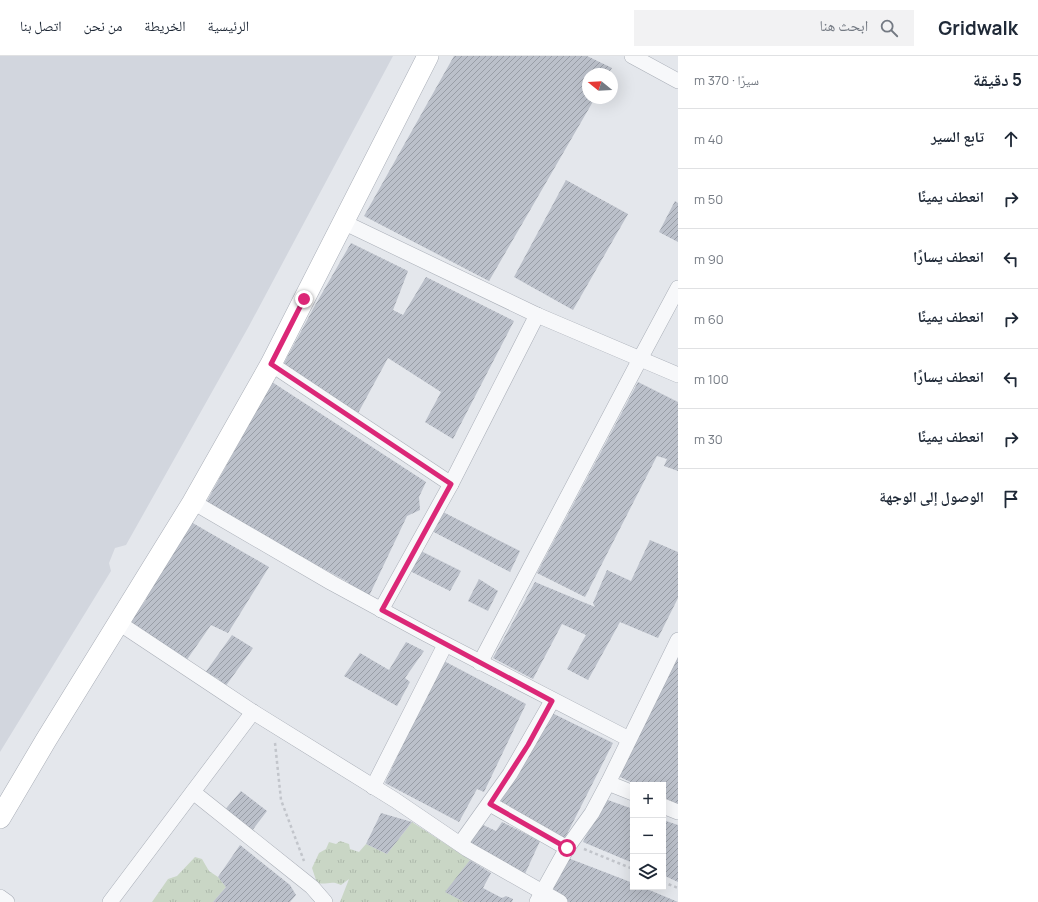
<!DOCTYPE html>
<html lang="ar">
<meta charset="utf-8">
<style>
body{margin:0;font-family:Manrope,"Noto Naskh Arabic",sans-serif;background:#f2f2f3;color:#1f2937;direction:rtl}
.controls{position:absolute;right:12px;bottom:12px;display:grid;overflow:hidden;border-radius:0px;box-shadow:0 4px 16px #0002}
.controls button{width:36px;height:36px;display:grid;place-items:center;padding:0;border:0;border-bottom:1px solid #e0e1e3;background:#fff;color:#1f2937;font:20px sans-serif}
.compass{position:absolute;left:582px;top:12px;width:36px;height:36px;border-radius:50%;background:#fff;box-shadow:0 4px 16px #0002;rotate:288deg}
.stop{position:absolute;width:12px;height:12px;margin:-9px;border:3px solid #db2777;border-radius:50%;background:#fff}
.stop.end{background:#db2777;border-color:#fff;box-shadow:0 1px 4px #0008}
.list{margin:0;padding:0;list-style:none}
h2{display:flex;justify-content:space-between;align-items:center;height:52px;margin:0;padding:0 16px;font-size:17px}
h2 small{font-size:13px;font-weight:400;color:#747a83}
.list li{display:grid;grid-template-columns:26px 1fr auto;gap:12px;align-items:center;box-sizing:border-box;height:60px;padding:0 16px;border-top:1px solid #e0e1e3}
.list b{display:block;font-size:15px;white-space:nowrap}
.list em{font-size:13px;font-style:normal;color:#747a83}
.icon{flex:none;width:22px;height:22px;fill:none;stroke:currentColor;stroke-width:2;stroke-linecap:round;stroke-linejoin:round}
.map{position:relative;flex:none;width:678px;height:846px;overflow:hidden;direction:ltr}
header{display:flex;align-items:center;gap:24px;box-sizing:border-box;height:56px;padding:0 20px;background:#fff;border-bottom:1px solid #e0e1e3}
header strong{font-size:19px}
nav{display:flex;gap:22px;margin-inline-start:auto;font-size:14px}
.search{width:280px;height:36px;background:#f2f2f3;display:flex;align-items:center;gap:10px;box-sizing:border-box;padding:0 14px;border-radius:0px;color:#747a83;font-size:15px}
main{display:flex}
aside{flex:1;background:#fff}
.map>svg:first-child{display:block}
.built{fill:#d2d6de}
.park{fill:url(#park-tufts)}
.building{fill:url(#building-hatch)}
.lines{fill:none;stroke-linecap:round;stroke-linejoin:round}
.street-casing{stroke:#a9aeb7;stroke-width:16}
.secondary-casing{stroke:#a9aeb7;stroke-width:22}
.path{stroke:#c2c5cb;stroke-width:2.5;stroke-dasharray:3 3;stroke-linecap:butt}
.street{stroke:#f7f8fa;stroke-width:15}
.secondary{stroke:#fff;stroke-width:21}
.route{stroke:#db2777;stroke-width:5}
</style>
<header>
<strong>Gridwalk</strong>
<div class="search"><svg class="icon" aria-label="search" viewBox="0 0 24 24"><circle cx="10" cy="10" r="6"/><path d="M15 15l6 6"/></svg>ابحث هنا</div>
<nav><a>الرئيسية</a><a>الخريطة</a><a>من نحن</a><a>اتصل بنا</a></nav>
</header>
<main>
<aside>
<h2>5 دقيقة<small>سيرًا · 370 m</small></h2>
<ul class="list">
<li><svg class="icon" aria-label="ahead" viewBox="0 0 24 24"><path d="M12 20V5M6 11l6-6 6 6"/></svg><div><b>تابع السير</b></div><em>40 m</em></li>
<li><svg class="icon" aria-label="right" viewBox="0 0 24 24"><path d="M7 20v-9h11M14 6l5 5-5 5"/></svg><div><b>انعطف يمينًا</b></div><em>50 m</em></li>
<li><svg class="icon" aria-label="left" viewBox="0 0 24 24"><path d="M17 20v-9H6M10 6l-5 5 5 5"/></svg><div><b>انعطف يسارًا</b></div><em>90 m</em></li>
<li><svg class="icon" aria-label="right" viewBox="0 0 24 24"><path d="M7 20v-9h11M14 6l5 5-5 5"/></svg><div><b>انعطف يمينًا</b></div><em>60 m</em></li>
<li><svg class="icon" aria-label="left" viewBox="0 0 24 24"><path d="M17 20v-9H6M10 6l-5 5 5 5"/></svg><div><b>انعطف يسارًا</b></div><em>100 m</em></li>
<li><svg class="icon" aria-label="right" viewBox="0 0 24 24"><path d="M7 20v-9h11M14 6l5 5-5 5"/></svg><div><b>انعطف يمينًا</b></div><em>30 m</em></li>
<li><svg class="icon" aria-label="arrive" viewBox="0 0 24 24"><path d="M6 21V4h12l-3 4 3 4H6"/></svg><div><b>الوصول إلى الوجهة</b></div></li>
</ul>
</aside>
<div class="map">
<svg width="678" height="846" viewBox="0 0 678 846">
<defs>
<pattern id="park-tufts" width="24" height="20" patternUnits="userSpaceOnUse"><rect width="24" height="20" fill="#c9d6c5"/><path d="M3 7l-1-3M5 7V3M7 7l1-3M15 17l-1-3M17 17v-4M19 17l1-3" fill="none" stroke="#adb8ab"/></pattern>
<pattern id="building-hatch" width="6" height="6" patternUnits="userSpaceOnUse"><rect width="6" height="6" fill="#bbc0ca"/><path d="M-1 1l2-2M0 6l6-6M5 7l2-2" fill="none" stroke="#989da6"/></pattern>
</defs>
<rect width="100%" height="100%" fill="#e4e7ec"/>
<polygon class="built" points="0,0 393,0 249,270 126,489 115,492 109,507 111,515 0,696"/>
<g class="park">
<path d="M412 766 470 804 446 836 464 846H340L349 823 341 829C331 824 328 829 317 827L312 812 319 797 326 793 329 786 336 788 340 785 349 788 350 793 359 796 366 788 387 798Z"/>
<polygon points="195,801 202,803 209,815 218,821 226,831 213,846 152,846 168,823 177,820"/>
</g>
<g class="building">
<polygon points="454,0 587,0 612,12 608,18 588,18 588,42 595,42 489,225 364,160"/>
<polygon points="566,124 628,158 573,254 514,221"/>
<polygon points="675,145 678,147 678,186 659,176"/>
<polygon points="351,187 408,215 393,254 403,259 426,221 514,265 453,383 425,366 441,336 388,302 357,359 283,309 313,253"/>
<polygon points="272,326 426,426 419,441 420,454 407,460 369,540 348,531 348,526 254,475 207,445"/>
<polygon points="638,326 678,346 678,415 664,410 667,403 657,400 585,541 537,517"/>
<polygon points="441,455 520,495 510,516 432,475"/>
<polygon points="191,466 269,511 228,577 211,569 186,605 130,565 146,544 148,533"/>
<polygon points="650,484 678,496 678,542 658,582 620,566 588,624 567,613 586,579 562,568 533,623 493,602 535,526 595,551 593,547 607,514 631,525"/>
<polygon points="419,494 461,515 450,535 408,514"/>
<polygon points="479,523 498,535 488,555 468,545"/>
<polygon points="232,579 253,592 225,631 217,626 219,623 205,617"/>
<polygon points="406,586 424,595 405,622 410,626 397,650 344,620 360,597 389,614"/>
<polygon points="678,597 678,748 663,741 663,729 637,729 618,720"/>
<polygon points="442,604 526,648 484,736 477,733 459,766 385,727"/>
<polygon points="550,656 613,687 565,782 497,743"/>
<polygon points="241,735 267,755 251,776 224,755"/>
<polygon points="605,743 633,753 633,807 583,786"/>
<polygon points="381,757 412,766 387,798 366,788"/>
<polygon points="663,764 678,769 678,826 663,819"/>
<polygon points="502,766 540,785 524,820 467,788 479,767 496,775"/>
<polygon points="240,789 290,829 296,839 290,846 213,846 226,831 218,821"/>
<polygon points="568,802 633,827 633,831 642,831 678,846 566,846 550,840"/>
<polygon points="470,804 491,817 483,832 502,842 506,840 513,843 512,846 464,846 445,836"/>
</g>
<g class="lines">
<defs>
<g id="street">
<polyline points="632,0 678,25"/>
<polyline points="343,166 537,259 678,319"/>
<polyline points="271,308 451,428"/>
<polyline points="193,446 332,527 426,578 629,683"/>
<polyline points="381,554 451,428 537,259"/>
<polyline points="119,567 253,656 395,744 467,793 560,846"/>
<polyline points="480,607 640,303 678,232"/>
<polyline points="608,727 633,737"/>
<polyline points="373,731 445,589"/>
<polyline points="193,736 312,831 325,846"/>
<polyline points="490,748 567,792"/>
<polyline points="663,750 678,756"/>
<polyline points="460,788 510,718 552,645"/>
<polyline points="0,841 7,846"/>
<polyline points="110,846 253,656"/>
<polyline points="537,846 567,792 592,757 608,727 678,584"/>
</g>
<polyline id="secondary" points="0,762 46,684 193,446 271,308 428,0"/>
</defs>
<use href="#street" class="street-casing"/>
<use href="#secondary" class="secondary-casing"/>
<g class="path">
<polyline points="275,687 281,744 304,805"/>
<polyline points="584,793 633,813"/>
<polyline points="663,826 678,832"/>
</g>
<use href="#street" class="street"/>
<use href="#secondary" class="secondary"/>
</g>
<g class="lines">
<polyline class="route" points="304,243 271,308 451,428 382,554 552,645 528,689 490,748 567,792"/>
</g>
</svg>
<div class="controls">
<button>+</button>
<button>−</button>
<button><svg class="icon" aria-label="layers" viewBox="0 0 24 24"><path d="M12 4l9 5-9 5-9-5zM3 14l9 5 9-5"/></svg></button>
</div>
<svg class="compass" viewBox="-18 -18 36 36"><path d="M0-13l5 13h-10z" fill="#e53935"/><path d="M0 13l5-13h-10z" fill="#747a83"/></svg>
<div class="stop" style="left:567px;top:792px"></div>
<div class="stop end" style="left:304px;top:243px"></div>
</div>
</main>
